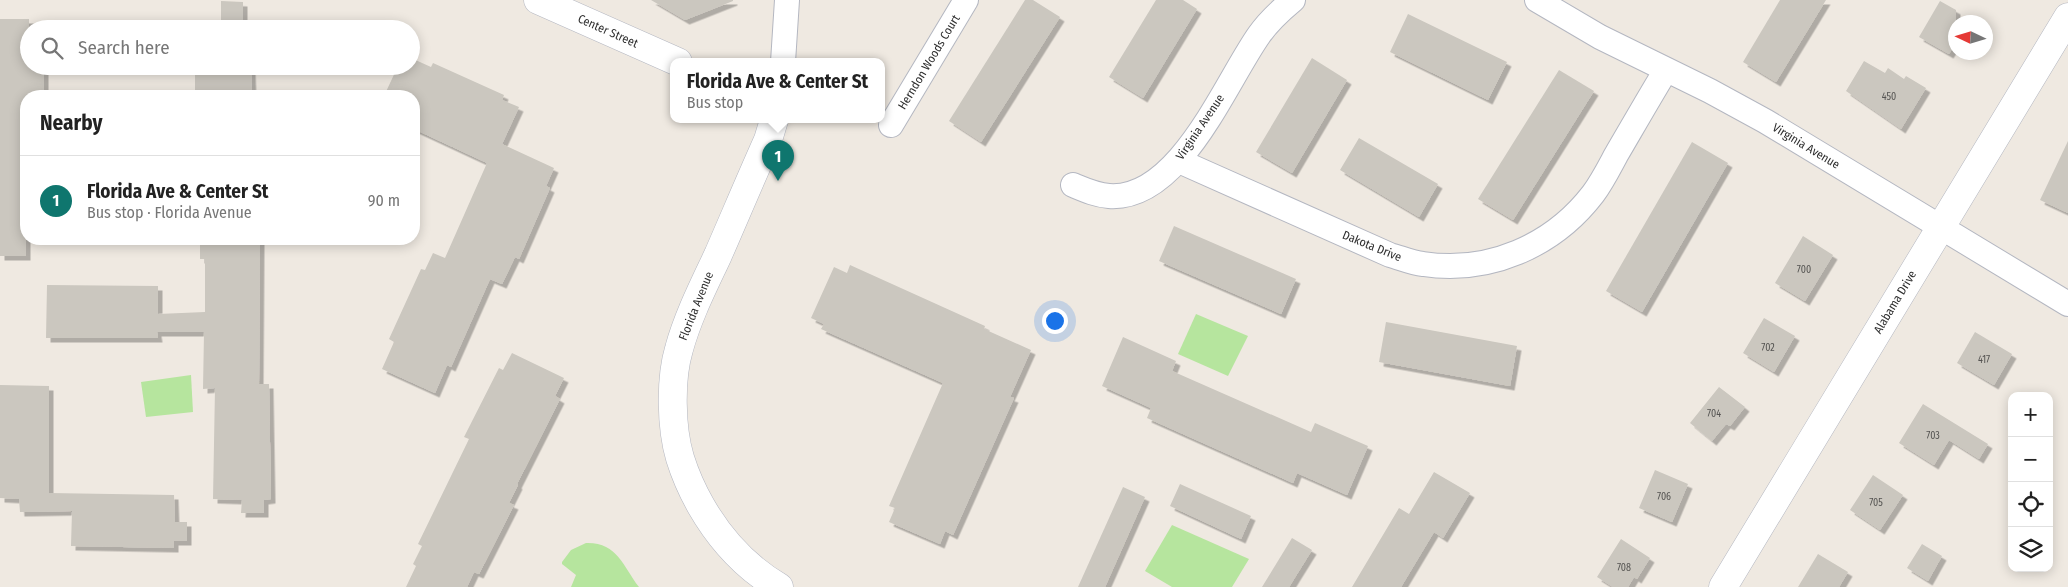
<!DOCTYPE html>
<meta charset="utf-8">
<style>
body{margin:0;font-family:"Fira Sans Condensed",sans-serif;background:#f2f2f2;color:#222}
.controls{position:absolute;right:15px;bottom:15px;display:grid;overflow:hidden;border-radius:10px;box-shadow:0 2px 12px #0003}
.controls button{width:45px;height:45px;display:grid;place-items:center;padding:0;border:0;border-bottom:1px solid #e0e0e0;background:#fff;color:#222;font:25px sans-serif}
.compass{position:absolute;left:1948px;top:15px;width:45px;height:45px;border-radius:50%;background:#fff;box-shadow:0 2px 12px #0003;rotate:274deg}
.you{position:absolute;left:1054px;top:320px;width:18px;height:18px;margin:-12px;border:4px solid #fff;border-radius:50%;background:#1a73e8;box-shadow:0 0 0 8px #1a73e833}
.badge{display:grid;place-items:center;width:32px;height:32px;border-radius:50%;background:#0f766e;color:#fff;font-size:16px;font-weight:700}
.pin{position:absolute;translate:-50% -41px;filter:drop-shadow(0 1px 2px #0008)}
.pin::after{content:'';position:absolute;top:26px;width:18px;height:15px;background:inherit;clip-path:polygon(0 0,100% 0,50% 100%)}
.popup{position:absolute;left:670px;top:58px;width:215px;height:65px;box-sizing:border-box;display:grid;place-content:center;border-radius:10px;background:#fff;filter:drop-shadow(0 1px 4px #0005);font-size:16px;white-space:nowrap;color:#767676}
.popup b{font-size:19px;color:#222}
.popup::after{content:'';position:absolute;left:50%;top:100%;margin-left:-10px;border:10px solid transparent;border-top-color:#fff}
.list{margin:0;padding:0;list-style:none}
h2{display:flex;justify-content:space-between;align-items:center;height:65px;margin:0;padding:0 20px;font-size:21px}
h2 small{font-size:16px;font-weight:400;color:#767676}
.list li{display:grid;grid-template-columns:32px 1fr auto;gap:15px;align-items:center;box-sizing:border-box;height:90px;padding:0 20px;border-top:1px solid #e0e0e0}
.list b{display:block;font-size:19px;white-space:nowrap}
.list p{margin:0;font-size:16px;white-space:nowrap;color:#767676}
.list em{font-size:16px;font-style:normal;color:#767676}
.icon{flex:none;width:28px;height:28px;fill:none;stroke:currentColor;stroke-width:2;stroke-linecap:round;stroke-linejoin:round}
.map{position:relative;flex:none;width:2068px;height:587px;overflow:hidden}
.search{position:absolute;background:#fff;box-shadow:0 2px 12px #0003;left:20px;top:20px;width:400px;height:55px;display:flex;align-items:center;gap:12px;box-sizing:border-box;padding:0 18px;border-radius:28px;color:#767676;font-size:19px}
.panel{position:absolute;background:#fff;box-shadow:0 2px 12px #0003;left:20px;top:90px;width:400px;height:155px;border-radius:20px}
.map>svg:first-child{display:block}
.green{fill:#b6e59e}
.building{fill:#cbc7bf;filter:url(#shadow)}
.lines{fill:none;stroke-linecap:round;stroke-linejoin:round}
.street-casing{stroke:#b4b7c1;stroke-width:26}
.secondary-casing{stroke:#b4b7c1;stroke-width:29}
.street{stroke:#fff;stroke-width:24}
.secondary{stroke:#fff;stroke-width:28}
.labels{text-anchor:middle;stroke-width:4;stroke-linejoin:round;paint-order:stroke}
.number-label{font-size:10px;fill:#555452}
.street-label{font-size:12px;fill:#2e2e2e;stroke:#fff}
</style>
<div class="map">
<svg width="2068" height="587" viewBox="0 0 2068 587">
<defs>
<filter id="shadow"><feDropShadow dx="4.5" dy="4.5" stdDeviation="0" flood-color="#0004"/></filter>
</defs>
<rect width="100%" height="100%" fill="#efe9e1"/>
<g class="green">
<polygon points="1196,314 1248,336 1228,376 1178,354"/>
<polygon points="191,375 193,412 146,417 141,382"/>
<polygon points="1172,525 1249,559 1232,587 1172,587 1145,571"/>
<path d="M586 543C617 542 623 566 639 587H571L576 575 562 564V562L571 550Z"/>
</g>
<g class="building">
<polygon points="651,0 733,0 733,1 685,20"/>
<polygon points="1025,0 1033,0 1060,17 981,142 949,121"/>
<polygon points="1156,0 1183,0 1197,9 1143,98 1109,77"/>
<polygon points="1780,0 1826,0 1776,82 1743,62"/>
<polygon points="221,1 243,2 243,29 221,29"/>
<polygon points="1940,1 1956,10 1956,43 1949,54 1919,37"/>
<polygon points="1408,14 1507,62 1488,100 1390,52"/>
<polygon points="0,19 29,19 29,66 44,66 44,96 26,96 26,256 0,256"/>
<polygon points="411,58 431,67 433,63 504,95 502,100 519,107 502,144 554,168 546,186 550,188 519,259 515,257 502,284 490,279 451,367 447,365 435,393 382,369 394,342 389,339 421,269 425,270 433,253 445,258 487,163 414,129 414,96 384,96 398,66 411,66"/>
<polygon points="1312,58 1347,80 1292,173 1256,152"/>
<polygon points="1864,61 1885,73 1888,68 1904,79 1906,76 1926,88 1901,129 1846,91"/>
<polygon points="195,66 251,66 252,96 195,96"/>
<polygon points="1559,70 1594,91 1513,220 1478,199"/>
<polygon points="1359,138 1438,184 1419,217 1340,170"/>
<polygon points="2068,141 2068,213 2040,200"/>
<polygon points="1692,142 1728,163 1642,312 1606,291"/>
<polygon points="1174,226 1296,279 1281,314 1159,261"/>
<polygon points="1803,236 1833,255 1805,301 1775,283"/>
<polygon points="200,239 260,239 259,384 269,384 271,499 264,500 264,513 241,513 242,500 213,499 215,388 203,389 204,332 157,332 158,338 46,338 47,285 158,286 158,314 205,312 205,259 200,259"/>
<polygon points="850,265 985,326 984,329 1031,350 1010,397 1014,398 953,535 945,531 940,544 889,522 895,508 889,506 943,383 821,329 824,324 811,318 834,267 847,273"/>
<polygon points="1764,318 1795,336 1774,372 1743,353"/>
<polygon points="1386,322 1517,346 1510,386 1379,362"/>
<polygon points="1975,332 2012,354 1994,385 1957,363"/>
<polygon points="1123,337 1176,361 1172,371 1311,432 1315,423 1368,446 1347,495 1297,473 1293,483 1147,418 1151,408 1102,386"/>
<polygon points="512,353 564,378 555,396 560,399 517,484 518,485 509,503 514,505 479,574 474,572 467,587 406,587 416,566 413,564 422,546 418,544 469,439 464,437 499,368 503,370"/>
<polygon points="0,385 49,386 49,493 174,495 175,522 187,522 187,541 174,541 174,548 71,546 72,511 20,512 19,499 0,498"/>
<polygon points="1719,387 1745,407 1730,426 1726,424 1712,441 1690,423"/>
<polygon points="1923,404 1988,444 1979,459 1949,440 1934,465 1899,443"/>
<polygon points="1655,470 1688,484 1672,522 1639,508"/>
<polygon points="1434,472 1470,493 1443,538 1434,532 1401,587 1352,587 1399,508 1409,514"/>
<polygon points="1873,475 1903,495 1880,530 1850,510"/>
<polygon points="1180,484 1251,516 1241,539 1170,506"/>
<polygon points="1123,487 1145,497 1105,587 1078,587"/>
<polygon points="1292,538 1312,550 1289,587 1262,587"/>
<polygon points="1621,539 1650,558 1637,579 1634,577 1628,587 1613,587 1597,577"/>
<polygon points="1922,544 1942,556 1928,581 1907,568"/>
<polygon points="1818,554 1848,572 1839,587 1798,587"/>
</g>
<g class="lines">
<defs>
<g id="street">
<polyline points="1537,0 1600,37 1710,91 1765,121 2068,304"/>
<polyline points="783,62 787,0"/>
<polyline points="891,125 966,0"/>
<path d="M1179 161 1390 255C1401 258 1412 263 1423 264 1489 274 1553 246 1593 194 1602 182 1609 168 1616 155 1633 126 1649 98 1666 70"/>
<path d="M1073 185C1085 190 1096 195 1109 196 1179 201 1225 83 1259 35 1268 22 1281 10 1293 0"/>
</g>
<g id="secondary">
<polyline points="538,0 678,62"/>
<path d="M774 120 768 140C751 178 735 216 718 255 704 285 688 316 679 349 670 379 671 428 680 458 685 474 693 492 701 506 720 539 745 567 779 587"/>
<polyline points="1723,587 2068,17"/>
</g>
</defs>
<use href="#street" class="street-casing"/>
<use href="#secondary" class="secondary-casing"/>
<use href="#street" class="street"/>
<use href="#secondary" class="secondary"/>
</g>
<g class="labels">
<g class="number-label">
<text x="1889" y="100">450</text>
<text x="1804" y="273">700</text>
<text x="1768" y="351">702</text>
<text x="1984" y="363">417</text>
<text x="1714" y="417">704</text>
<text x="1933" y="439">703</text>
<text x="1664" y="500">706</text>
<text x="1876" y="506">705</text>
<text x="1624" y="571">708</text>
</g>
<g class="street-label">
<text transform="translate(608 31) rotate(24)" y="4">Center Street</text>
<text transform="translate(929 62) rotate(-59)" y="4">Herndon Woods Court</text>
<text transform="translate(1200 127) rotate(-56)" y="4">Virginia Avenue</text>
<text transform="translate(1806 146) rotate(31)" y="4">Virginia Avenue</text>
<text transform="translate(1372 246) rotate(22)" y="4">Dakota Drive</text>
<text transform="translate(1895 302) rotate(-59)" y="4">Alabama Drive</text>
<text transform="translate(696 306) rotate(-68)" y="4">Florida Avenue</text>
</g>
</g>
</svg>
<div class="controls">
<button>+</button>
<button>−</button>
<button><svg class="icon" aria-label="locate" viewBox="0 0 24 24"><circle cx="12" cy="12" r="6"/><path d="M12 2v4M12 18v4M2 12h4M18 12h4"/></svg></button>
<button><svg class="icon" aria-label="layers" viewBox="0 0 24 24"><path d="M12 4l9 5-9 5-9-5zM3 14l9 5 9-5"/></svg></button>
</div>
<svg class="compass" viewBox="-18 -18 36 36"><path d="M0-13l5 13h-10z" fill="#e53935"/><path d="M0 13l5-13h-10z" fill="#767676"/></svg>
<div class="you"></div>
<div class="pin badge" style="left:778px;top:181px">1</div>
<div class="popup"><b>Florida Ave &amp; Center St</b>Bus stop</div>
<div class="search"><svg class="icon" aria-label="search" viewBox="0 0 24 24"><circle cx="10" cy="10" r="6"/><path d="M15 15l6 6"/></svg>Search here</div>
<section class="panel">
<h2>Nearby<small></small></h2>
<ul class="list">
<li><span class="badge">1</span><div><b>Florida Ave &amp; Center St</b><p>Bus stop · Florida Avenue</p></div><em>90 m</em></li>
</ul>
</section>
</div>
